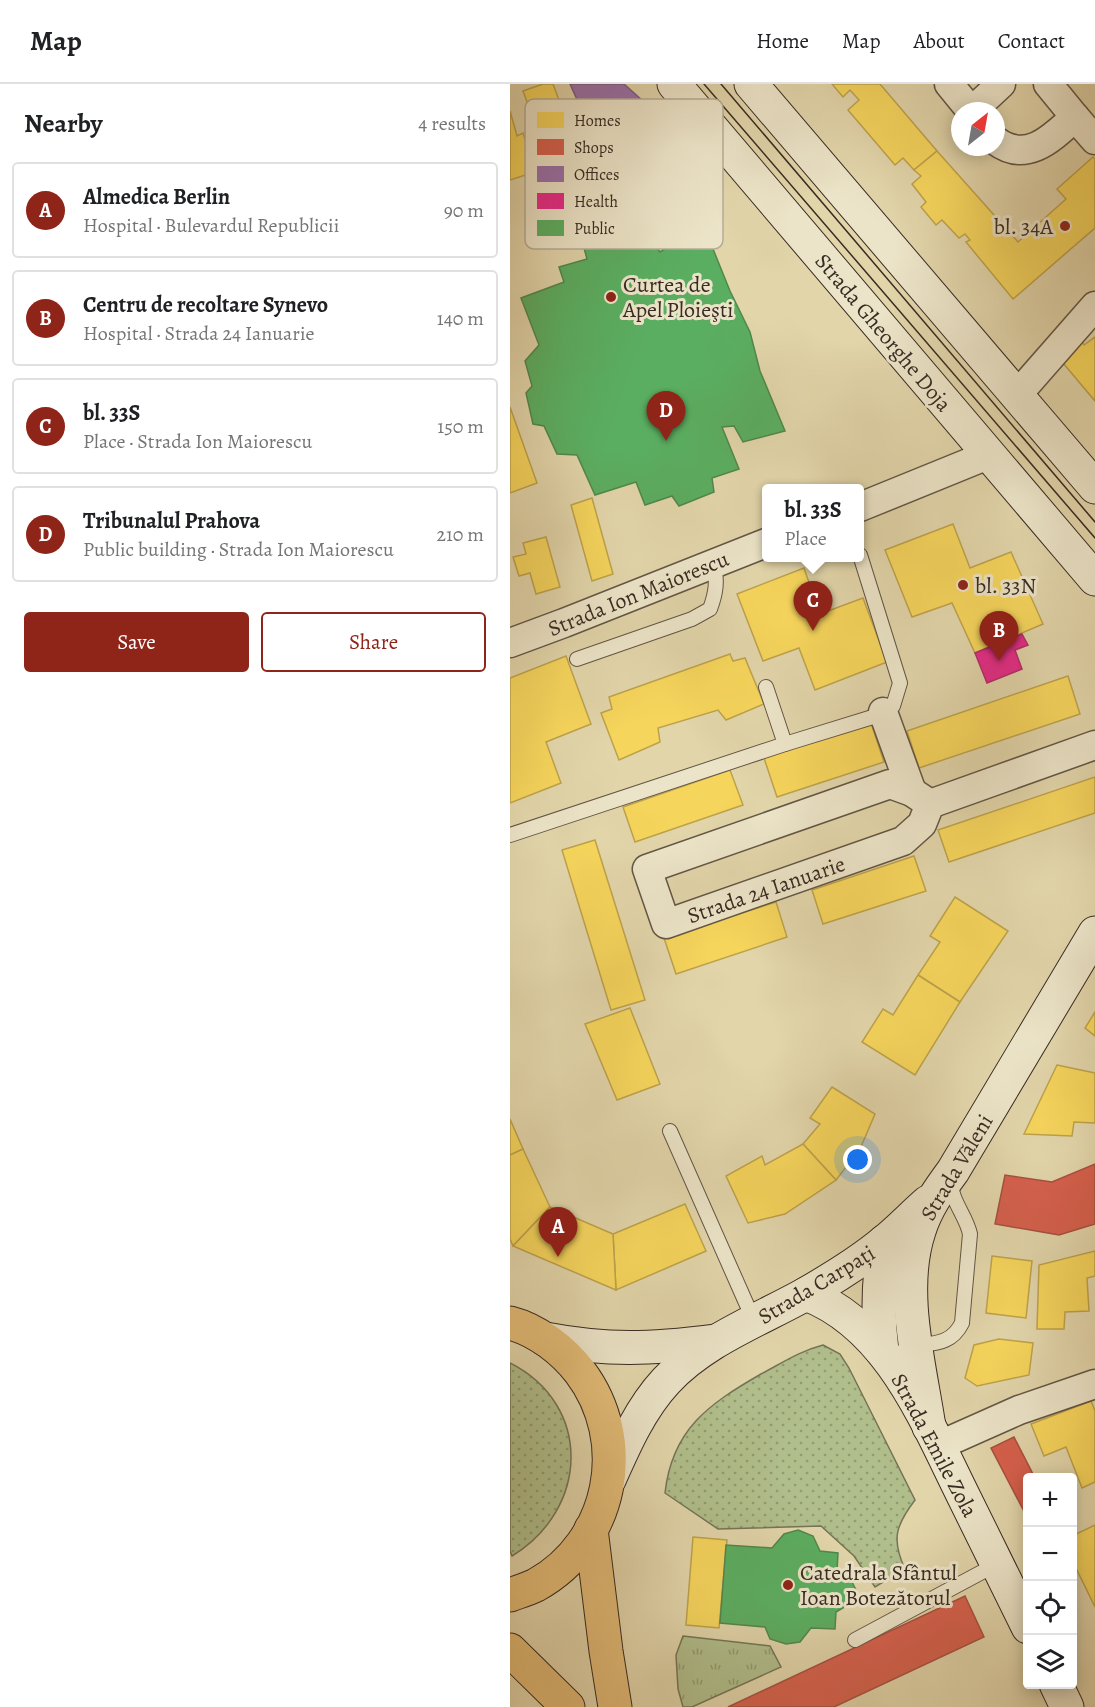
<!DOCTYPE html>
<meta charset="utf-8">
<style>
body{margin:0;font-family:Alegreya,serif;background:#f2f2f2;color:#202124}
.controls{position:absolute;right:18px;bottom:18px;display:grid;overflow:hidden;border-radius:6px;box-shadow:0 3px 15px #0003}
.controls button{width:54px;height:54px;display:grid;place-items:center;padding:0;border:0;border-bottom:2px solid #e0e0e0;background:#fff;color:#202124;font:30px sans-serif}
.compass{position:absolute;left:441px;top:18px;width:54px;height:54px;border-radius:50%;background:#fff;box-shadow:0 3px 15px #0003;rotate:31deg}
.you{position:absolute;left:348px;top:1076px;width:21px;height:21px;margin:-15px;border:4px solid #fff;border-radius:50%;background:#1a73e8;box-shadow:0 0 0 9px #1a73e833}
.badge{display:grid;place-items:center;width:39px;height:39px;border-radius:50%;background:#8f2418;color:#fff;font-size:20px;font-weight:700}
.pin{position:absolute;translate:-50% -50px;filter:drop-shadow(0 2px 3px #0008)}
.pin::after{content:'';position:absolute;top:32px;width:21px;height:18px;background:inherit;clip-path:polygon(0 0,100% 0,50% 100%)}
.popup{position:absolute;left:252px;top:400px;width:102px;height:78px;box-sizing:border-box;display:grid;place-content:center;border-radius:6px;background:#fff;filter:drop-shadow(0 2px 4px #0005);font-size:20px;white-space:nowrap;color:#757577}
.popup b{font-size:22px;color:#202124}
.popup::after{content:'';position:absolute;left:50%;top:100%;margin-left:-12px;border:12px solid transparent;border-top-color:#fff}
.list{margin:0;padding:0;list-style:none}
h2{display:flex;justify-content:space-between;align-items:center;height:78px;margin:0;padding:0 24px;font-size:26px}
h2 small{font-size:20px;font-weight:400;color:#757577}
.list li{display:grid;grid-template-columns:39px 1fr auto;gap:18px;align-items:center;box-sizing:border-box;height:96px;margin:0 12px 12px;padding:0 12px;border:2px solid #e0e0e0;border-radius:6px}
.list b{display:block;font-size:22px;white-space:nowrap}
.list p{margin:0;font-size:20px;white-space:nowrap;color:#757577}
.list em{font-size:20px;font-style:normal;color:#757577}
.actions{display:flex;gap:12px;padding:18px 24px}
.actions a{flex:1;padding:14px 0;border:2px solid #8f2418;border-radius:6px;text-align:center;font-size:21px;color:#8f2418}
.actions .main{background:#8f2418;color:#fff}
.icon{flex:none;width:33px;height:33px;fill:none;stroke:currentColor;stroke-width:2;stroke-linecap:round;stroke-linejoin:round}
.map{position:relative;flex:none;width:585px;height:1623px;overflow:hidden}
header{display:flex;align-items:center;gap:36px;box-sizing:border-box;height:84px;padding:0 30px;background:#fff;border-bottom:2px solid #e0e0e0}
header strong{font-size:28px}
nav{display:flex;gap:33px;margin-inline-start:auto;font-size:21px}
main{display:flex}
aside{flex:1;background:#fff}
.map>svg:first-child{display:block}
.grass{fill:url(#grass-dots);stroke:#747457;stroke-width:1.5}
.park{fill:url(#park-tufts);stroke:#747457;stroke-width:1.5}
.homes{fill:#f6d55c;stroke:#bda24b;stroke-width:1.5}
.shops{fill:#d6604d;stroke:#a75040;stroke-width:1.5}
.offices{fill:#9970ab;stroke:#7c5b82;stroke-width:1.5}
.health{fill:#e7298a;stroke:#b22a6b;stroke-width:1.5}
.public{fill:#5aae61;stroke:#50874e;stroke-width:1.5}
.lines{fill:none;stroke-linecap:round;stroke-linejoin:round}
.service-casing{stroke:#625645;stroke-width:16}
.minor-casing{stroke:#625645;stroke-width:31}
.secondary-casing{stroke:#382b23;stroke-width:35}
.primary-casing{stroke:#382b23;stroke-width:35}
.service{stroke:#ece4c8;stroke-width:14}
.minor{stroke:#ece4c8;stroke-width:28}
.secondary{stroke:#ece4c8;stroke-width:33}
.primary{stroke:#e1ba75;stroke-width:33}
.tram{stroke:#382b23;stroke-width:1.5}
.poi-dot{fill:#8f2418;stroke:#ece4c8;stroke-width:2}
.labels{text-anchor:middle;stroke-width:6;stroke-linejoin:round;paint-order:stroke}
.poi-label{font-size:22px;fill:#382b23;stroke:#ece4c8;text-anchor:start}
.street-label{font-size:22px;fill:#382b23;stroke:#ece4c8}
.key{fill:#ece4c8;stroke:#b6ac96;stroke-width:1.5}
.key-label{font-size:16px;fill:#382b23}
</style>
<header>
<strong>Map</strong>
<nav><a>Home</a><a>Map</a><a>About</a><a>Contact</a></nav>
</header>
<main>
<aside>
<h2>Nearby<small>4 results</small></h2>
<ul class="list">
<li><span class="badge">A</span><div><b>Almedica Berlin</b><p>Hospital · Bulevardul Republicii</p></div><em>90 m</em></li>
<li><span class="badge">B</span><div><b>Centru de recoltare Synevo</b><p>Hospital · Strada 24 Ianuarie</p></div><em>140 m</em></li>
<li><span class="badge">C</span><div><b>bl. 33S</b><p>Place · Strada Ion Maiorescu</p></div><em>150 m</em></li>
<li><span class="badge">D</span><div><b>Tribunalul Prahova</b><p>Public building · Strada Ion Maiorescu</p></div><em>210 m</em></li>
</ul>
<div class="actions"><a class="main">Save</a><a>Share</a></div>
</aside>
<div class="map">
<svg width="585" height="1623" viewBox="0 0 585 1623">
<defs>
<pattern id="grass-dots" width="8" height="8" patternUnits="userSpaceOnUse" patternTransform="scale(1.5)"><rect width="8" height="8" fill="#b0be8b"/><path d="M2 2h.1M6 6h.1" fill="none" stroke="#909b71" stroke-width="1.8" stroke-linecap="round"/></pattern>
<pattern id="park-tufts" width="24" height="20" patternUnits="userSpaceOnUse" patternTransform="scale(1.5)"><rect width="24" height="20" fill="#b0be8b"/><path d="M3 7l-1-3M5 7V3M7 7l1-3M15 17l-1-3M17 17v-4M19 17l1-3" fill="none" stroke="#909b71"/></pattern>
</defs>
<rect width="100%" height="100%" fill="#e2d5aa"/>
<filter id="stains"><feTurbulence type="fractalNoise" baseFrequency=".00333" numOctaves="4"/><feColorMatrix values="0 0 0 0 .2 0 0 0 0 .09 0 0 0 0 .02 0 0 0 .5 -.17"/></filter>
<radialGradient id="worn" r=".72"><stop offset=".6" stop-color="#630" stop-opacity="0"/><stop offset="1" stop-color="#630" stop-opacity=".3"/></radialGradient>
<g class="grass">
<path d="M313 1261 330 1270 339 1284 405 1416C386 1441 381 1455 395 1485L365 1503 344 1472 311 1442 208 1445 155 1409C162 1345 199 1320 251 1290 272 1279 290 1267 313 1261Z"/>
<path d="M0 1279C83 1321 79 1425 2 1472L0 1467Z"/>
</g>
<polygon class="park" points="173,1552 260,1562 271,1583 182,1623 173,1623 168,1605 166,1571"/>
<g class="homes">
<polygon points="33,0 43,0 84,110 63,118 35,44 28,47 13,7"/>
<polygon points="322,0 370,0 427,67 404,86 393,74 385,81 338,26 349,16 340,6 333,13"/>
<polygon points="0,27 7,52 13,49 25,88 0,96"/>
<polygon points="427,67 508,158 556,115 547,105 583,73 585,75 585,144 503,215 456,158 460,156 455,150 449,154 432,136 426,141 411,123 416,118 402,100 411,92 404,86"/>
<polygon points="585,253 585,317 548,273 570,254 574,261"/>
<polygon points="0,323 27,399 0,409"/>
<polygon points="82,414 103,490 82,497 61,421"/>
<polygon points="443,440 460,484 501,468 533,540 465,569 442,519 402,533 375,466"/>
<polygon points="36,453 50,503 26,510 20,489 9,492 3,473 16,470 13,459"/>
<polygon points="294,484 310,530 353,514 377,578 305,606 289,564 253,577 227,510"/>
<polygon points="220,570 223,577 235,574 254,620 216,636 208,626 148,644 150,658 109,676 91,629 102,625 99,613"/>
<polygon points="56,572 81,640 36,658 51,699 0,719 0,594"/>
<polygon points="558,592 570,630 409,684 397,647"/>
<polygon points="361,639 374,678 267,713 254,674"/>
<polygon points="220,686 233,721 125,758 113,723"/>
<polygon points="585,693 585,729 439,778 428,746"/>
<polygon points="85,756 135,916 101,926 52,766"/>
<polygon points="404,772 416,807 313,840 302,806"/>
<polygon points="445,813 498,847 450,918 408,891 430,858 420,852"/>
<polygon points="266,818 277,853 166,890 154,854"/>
<polygon points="408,891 450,918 405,991 352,958 373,925 383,931"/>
<polygon points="120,924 150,1000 107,1016 75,940"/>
<polygon points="585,928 585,952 575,944"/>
<polygon points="547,981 585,989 585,1039 564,1038 562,1052 514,1050"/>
<polygon points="322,1003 365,1030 350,1065 326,1096 293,1060 310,1040 300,1034"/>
<polygon points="0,1035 13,1065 0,1071"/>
<polygon points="293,1060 326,1096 275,1130 238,1139 216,1092 252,1072 255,1081"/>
<polygon points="13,1065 40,1123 3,1162 0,1155 0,1071"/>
<polygon points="175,1120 196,1167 106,1206 103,1150"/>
<polygon points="40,1123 103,1150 106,1206 3,1162"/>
<polygon points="585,1167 585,1192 577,1194 579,1227 555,1228 554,1245 527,1245 529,1181"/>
<polygon points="482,1172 522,1177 516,1234 476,1229"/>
<polygon points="489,1255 523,1259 519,1291 467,1302 455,1294 464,1261"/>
<polygon points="581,1317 585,1327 585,1398 572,1404 556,1363 534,1372 521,1340"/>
<polygon points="585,1441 585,1523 562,1476 562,1452"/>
<polygon points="183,1453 217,1456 209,1544 176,1541"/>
</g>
<g class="shops">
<polygon points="585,1080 585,1140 549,1151 485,1140 495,1091 542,1098"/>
<polygon points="504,1353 525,1394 518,1394 518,1435 481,1364"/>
<polygon points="455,1512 474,1553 324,1623 218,1623"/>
</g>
<polygon class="offices" points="60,0 114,0 134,18 145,44 148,59 147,80 154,86 156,96 152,102 124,100 112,82 88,78 77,48 73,29"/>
<polygon class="health" points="512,550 518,561 505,566 512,585 477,599 465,569"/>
<g class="public">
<polygon points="137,149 150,168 177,151 199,155 220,207 240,248 250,287 275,347 233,358 224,342 212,343 229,385 202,394 204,408 169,422 162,412 135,421 126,398 85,411 67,371 47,370 34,342 23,340 16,309 22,302 15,277 29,261 11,214 54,198 49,183 77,175 74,164 107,151 110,160"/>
<polygon points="288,1446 303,1452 310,1467 328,1469 327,1487 340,1494 347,1508 338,1521 326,1528 325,1545 301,1544 290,1558 276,1560 260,1555 255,1543 210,1539 216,1461 262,1464 274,1450"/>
</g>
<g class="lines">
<defs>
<g id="service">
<path d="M67 575 182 535 200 525C206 509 208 496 203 479"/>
<polyline points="256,603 275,660"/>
<polyline points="0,751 275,660 366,632 383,622 390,599 350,471"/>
<polyline points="160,1047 244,1237"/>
<path d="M406 1262C427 1259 442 1259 452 1239L460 1150C456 1131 440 1116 441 1096"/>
<polyline points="345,1556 487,1480"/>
</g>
<g id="minor">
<polyline points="439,0 461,27"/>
<polyline points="538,0 565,33"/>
<polyline points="462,27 491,0"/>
<path d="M486 57C517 80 542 54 565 33L585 56"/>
<polyline points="507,311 585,222"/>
<polyline points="350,423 478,371"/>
<polyline points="0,559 54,539 256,459"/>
<polyline points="373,628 402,708"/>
<polyline points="420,720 402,708 380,700 137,785 156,840 393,757 412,740 420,720 585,661"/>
<polyline points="428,1362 509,1326 585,1300"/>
</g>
<g id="secondary">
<polyline points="164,0 585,495"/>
<polyline points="241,0 585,403"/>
<path d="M296 1210C377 1241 413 1330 449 1403 472 1450 495 1497 518 1543"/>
<path d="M35 1255C98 1267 141 1265 205 1257"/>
<path d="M372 1267C367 1229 368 1195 375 1157"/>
<path d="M419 1343C410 1282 389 1207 409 1147 416 1124 429 1106 443 1087L585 849"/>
<path d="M99 1396C114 1362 130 1325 156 1297 193 1257 247 1237 294 1211 322 1195 350 1178 374 1158 389 1146 403 1131 418 1118"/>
<polyline points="546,1600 557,1623"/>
</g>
<g id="primary">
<path d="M0 1239C27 1246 53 1266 70 1288 122 1357 103 1458 26 1501 18 1505 8 1508 0 1511"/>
<polyline points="81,1445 96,1567 105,1623"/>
<polyline points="0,1566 58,1623"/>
</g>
</defs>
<use href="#service" class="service-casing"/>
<use href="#minor" class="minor-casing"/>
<use href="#secondary" class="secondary-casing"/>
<use href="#primary" class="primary-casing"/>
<use href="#service" class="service"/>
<use href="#minor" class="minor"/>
<use href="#secondary" class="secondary"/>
<use href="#primary" class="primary"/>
<g class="tram">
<polyline points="194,0 585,454"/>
<polyline points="211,0 585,438"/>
</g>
</g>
<g class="poi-dot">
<circle cx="555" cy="142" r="6"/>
<circle cx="101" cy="213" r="6"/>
<circle cx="453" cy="501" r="6"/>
<circle cx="278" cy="1501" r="6"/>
</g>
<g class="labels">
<g class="poi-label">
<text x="543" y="150" text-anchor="end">bl. 34A</text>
<text x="113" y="208">Curtea de<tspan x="113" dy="25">Apel Ploieşti</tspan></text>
<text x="465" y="509">bl. 33N</text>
<text x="290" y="1496">Catedrala Sfântul<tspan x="290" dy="25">Ioan Botezătorul</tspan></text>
</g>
<g class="street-label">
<text transform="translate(374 248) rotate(50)" y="8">Strada Gheorghe Doja</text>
<text transform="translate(128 509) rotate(-22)" y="8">Strada Ion Maiorescu</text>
<text transform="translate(256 805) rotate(-19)" y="8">Strada 24 Ianuarie</text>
<text transform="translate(446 1083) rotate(-59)" y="8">Strada Văleni</text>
<text transform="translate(306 1200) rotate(-31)" y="8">Strada Carpați</text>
<text transform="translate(425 1361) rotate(62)" y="8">Strada Emile Zola</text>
</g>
</g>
<rect x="15" y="15" width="198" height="150" rx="9" class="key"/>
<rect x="27" y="28" width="27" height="16" fill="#f6d55c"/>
<rect x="27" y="55" width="27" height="16" fill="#d6604d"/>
<rect x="27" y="82" width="27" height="16" fill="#9970ab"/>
<rect x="27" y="109" width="27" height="16" fill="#e7298a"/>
<rect x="27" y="136" width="27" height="16" fill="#5aae61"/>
<g class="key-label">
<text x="64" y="42">Homes</text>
<text x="64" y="69">Shops</text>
<text x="64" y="96">Offices</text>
<text x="64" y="123">Health</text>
<text x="64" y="150">Public</text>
</g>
<rect width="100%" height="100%" filter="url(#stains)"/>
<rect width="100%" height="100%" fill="url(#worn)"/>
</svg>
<div class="controls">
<button>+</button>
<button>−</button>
<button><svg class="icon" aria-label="locate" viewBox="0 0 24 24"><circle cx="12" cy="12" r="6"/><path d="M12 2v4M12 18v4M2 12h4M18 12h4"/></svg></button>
<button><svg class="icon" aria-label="layers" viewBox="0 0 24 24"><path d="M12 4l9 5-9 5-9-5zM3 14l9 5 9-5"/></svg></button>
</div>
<svg class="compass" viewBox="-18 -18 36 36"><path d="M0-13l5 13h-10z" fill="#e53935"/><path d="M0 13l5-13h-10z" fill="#757577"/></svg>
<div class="you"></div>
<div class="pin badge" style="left:48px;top:1173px">A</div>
<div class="pin badge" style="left:489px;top:577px">B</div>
<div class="pin badge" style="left:303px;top:547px">C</div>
<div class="popup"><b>bl. 33S</b>Place</div>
<div class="pin badge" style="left:156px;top:357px">D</div>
</div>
</main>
